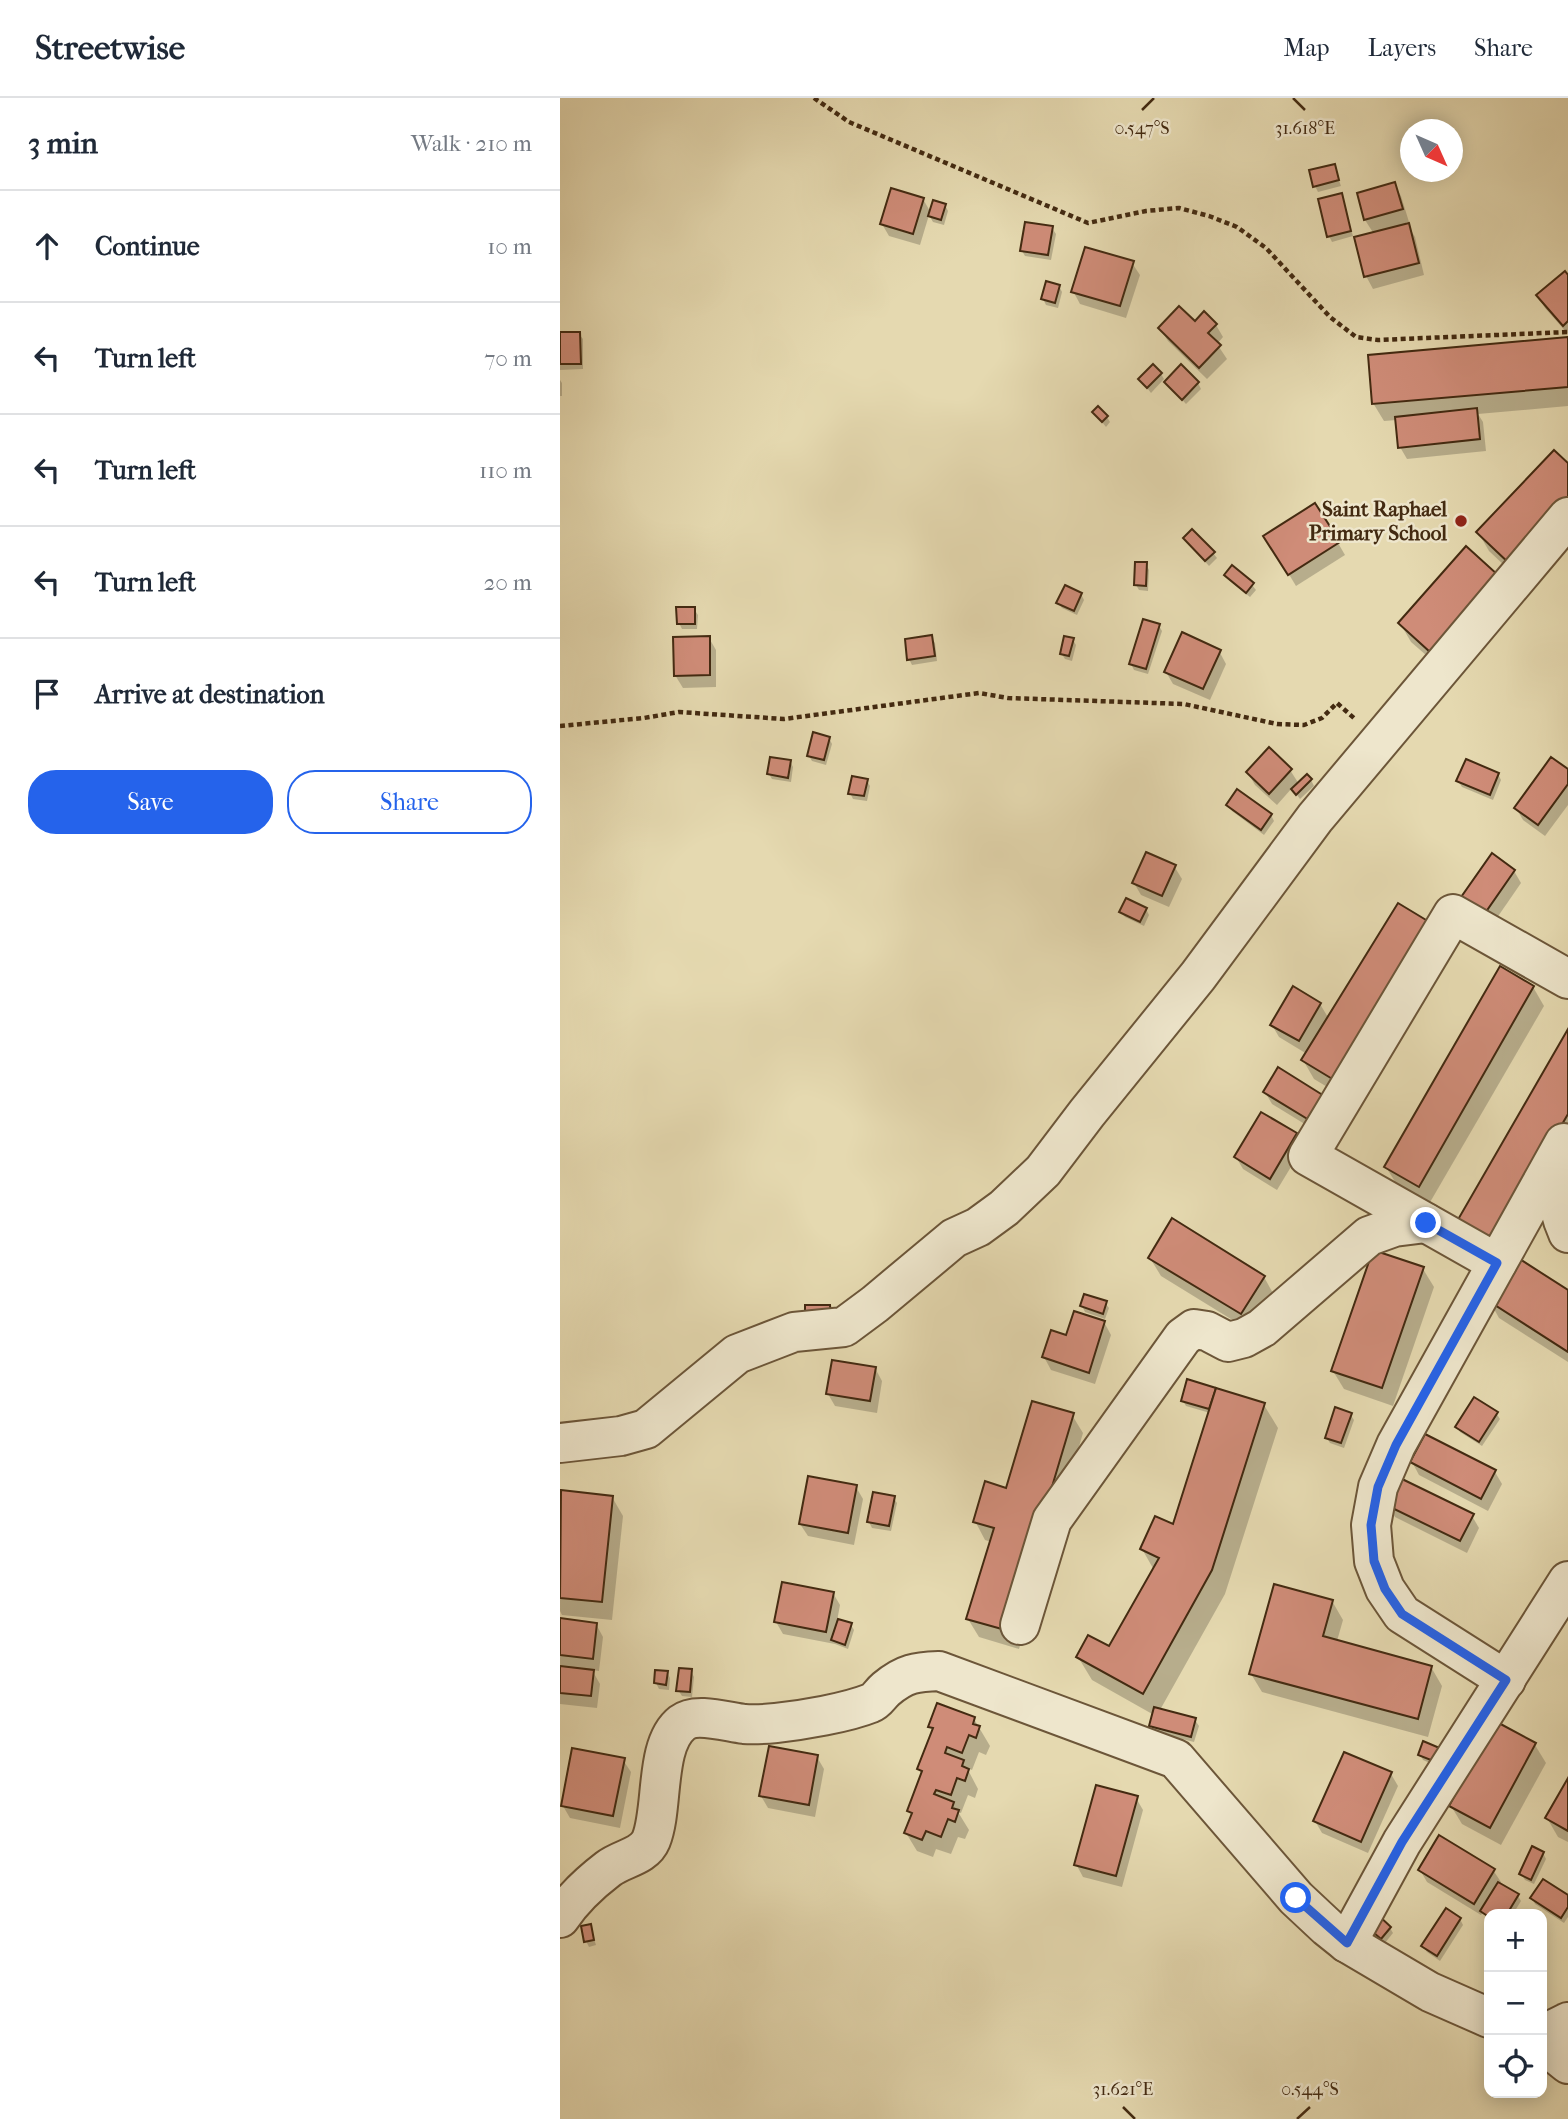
<!DOCTYPE html>
<meta charset="utf-8">
<style>
body{margin:0;font-family:"IM FELL French Canon",serif;background:#f6f6f7;color:#1f2937}
.controls{position:absolute;right:21px;bottom:21px;display:grid;overflow:hidden;border-radius:14px;box-shadow:0 4px 18px #0003}
.controls button{width:63px;height:63px;display:grid;place-items:center;padding:0;border:0;border-bottom:2px solid #e0e1e3;background:#fff;color:#1f2937;font:35px sans-serif}
.compass{position:absolute;left:840px;top:21px;width:63px;height:63px;border-radius:50%;background:#fff;box-shadow:0 4px 18px #0003;rotate:135deg}
.stop{position:absolute;width:21px;height:21px;margin:-16px;border:5px solid #2563eb;border-radius:50%;background:#fff}
.stop.end{background:#2563eb;border-color:#fff;box-shadow:0 2px 7px #0008}
.list{margin:0;padding:0;list-style:none}
h2{display:flex;justify-content:space-between;align-items:center;height:91px;margin:0;padding:0 28px;font-size:30px}
h2 small{font-size:23px;font-weight:400;color:#747a83}
.list li{display:grid;grid-template-columns:46px 1fr auto;gap:21px;align-items:center;box-sizing:border-box;height:112px;padding:0 28px;border-top:2px solid #e0e1e3}
.list b{display:block;font-size:26px;white-space:nowrap}
.list em{font-size:23px;font-style:normal;color:#747a83}
.actions{display:flex;gap:14px;padding:21px 28px}
.actions a{flex:1;padding:16px 0;border:2px solid #2563eb;border-radius:28px;text-align:center;font-size:24px;color:#2563eb}
.actions .main{background:#2563eb;color:#fff}
.icon{flex:none;width:38px;height:38px;fill:none;stroke:currentColor;stroke-width:2;stroke-linecap:round;stroke-linejoin:round}
.map{position:relative;flex:none;width:1008px;height:2021px;overflow:hidden}
header{display:flex;align-items:center;gap:42px;box-sizing:border-box;height:98px;padding:0 35px;background:#fff;border-bottom:2px solid #e0e1e3}
header strong{font-size:33px}
nav{display:flex;gap:38px;margin-inline-start:auto;font-size:24px}
main{display:flex}
aside{flex:1;background:#fff}
.map>svg:first-child{display:block}
.shadow{fill:#0003}
.building{fill:#cf8c78;stroke:#432a11;stroke-width:2}
.lines{fill:none;stroke-linecap:round;stroke-linejoin:round}
.minor-casing{stroke:#6c5639;stroke-width:42}
.path{stroke:#432a11;stroke-width:4.5;stroke-dasharray:5 3.5;stroke-linecap:butt}
.minor{stroke:#eee6cc;stroke-width:38}
.route{stroke:#2563eb;stroke-width:9}
.ticks{fill:none;stroke:#432a11;stroke-width:2.5}
.poi-dot{fill:#8f2418;stroke:#eee6cc;stroke-width:2.5}
.labels{text-anchor:middle;stroke-width:5;stroke-linejoin:round;paint-order:stroke}
.poi-label{font-size:21px;font-weight:bold;fill:#432a11;stroke:#eee6cc;text-anchor:end}
.ticks-label{font-size:18px;text-anchor:middle;fill:#432a11;stroke:#eee6cc;stroke-width:5;stroke-linejoin:round;paint-order:stroke}
</style>
<header>
<strong>Streetwise</strong>
<nav><a>Map</a><a>Layers</a><a>Share</a></nav>
</header>
<main>
<aside>
<h2>3 min<small>Walk · 210 m</small></h2>
<ul class="list">
<li><svg class="icon" aria-label="ahead" viewBox="0 0 24 24"><path d="M12 20V5M6 11l6-6 6 6"/></svg><div><b>Continue</b></div><em>10 m</em></li>
<li><svg class="icon" aria-label="left" viewBox="0 0 24 24"><path d="M17 20v-9H6M10 6l-5 5 5 5"/></svg><div><b>Turn left</b></div><em>70 m</em></li>
<li><svg class="icon" aria-label="left" viewBox="0 0 24 24"><path d="M17 20v-9H6M10 6l-5 5 5 5"/></svg><div><b>Turn left</b></div><em>110 m</em></li>
<li><svg class="icon" aria-label="left" viewBox="0 0 24 24"><path d="M17 20v-9H6M10 6l-5 5 5 5"/></svg><div><b>Turn left</b></div><em>20 m</em></li>
<li><svg class="icon" aria-label="arrive" viewBox="0 0 24 24"><path d="M6 21V4h12l-3 4 3 4H6"/></svg><div><b>Arrive at destination</b></div></li>
</ul>
<div class="actions"><a class="main">Save</a><a>Share</a></div>
</aside>
<div class="map">
<svg width="1008" height="2021" viewBox="0 0 1008 2021">
<rect width="100%" height="100%" fill="#e5d9b0"/>
<filter id="stains"><feTurbulence type="fractalNoise" baseFrequency=".00286" numOctaves="4"/><feColorMatrix values="0 0 0 0 .2 0 0 0 0 .09 0 0 0 0 .02 0 0 0 .5 -.17"/></filter>
<radialGradient id="worn" r=".72"><stop offset=".6" stop-color="#630" stop-opacity="0"/><stop offset="1" stop-color="#630" stop-opacity=".3"/></radialGradient>
<g class="shadow">
<polygon points="774,68 781,88 758,94 755,88"/>
<polygon points="834,86 841,98 849,124 846,124 855,139 864,177 813,191 806,178 814,136 805,122"/>
<polygon points="781,97 793,138 772,144 769,138"/>
<polygon points="363,101 371,115 385,107 388,113 384,127 373,124 369,117 360,147 329,138 322,126"/>
<polygon points="492,130 496,136 491,162 465,158 462,153"/>
<polygon points="572,165 580,177 566,220 520,206 513,193"/>
<polygon points="1008,180 1008,236 985,210 978,198"/>
<polygon points="499,188 502,194 498,210 486,207 483,201"/>
<polygon points="635,225 656,227 663,239 657,246 667,261 647,281 608,243 600,231"/>
<polygon points="0,236 19,236 23,241 23,271 0,272"/>
<polygon points="1008,244 1008,308 918,316 923,324 926,353 847,361 840,349 837,322 824,323 813,305"/>
<polygon points="601,276 604,281 591,295 580,281"/>
<polygon points="0,282 2,285 2,298 0,298"/>
<polygon points="606,284 638,285 641,291 626,306"/>
<polygon points="534,314 547,319 550,324 546,329"/>
<polygon points="1008,368 962,484 929,453 918,434"/>
<polygon points="625,441 653,455 657,460 649,468"/>
<polygon points="778,445 785,457 736,488 713,450"/>
<polygon points="906,451 882,571 851,544 840,525"/>
<polygon points="586,466 589,472 588,493 579,492 576,487"/>
<polygon points="666,477 692,487 696,492 690,499 669,482"/>
<polygon points="521,496 524,502 517,517 502,510 498,505"/>
<polygon points="134,511 138,517 137,531 122,531 119,525"/>
<polygon points="599,528 602,533 588,576 574,572 571,566"/>
<polygon points="371,539 375,545 377,563 352,567 349,561"/>
<polygon points="149,540 156,552 156,589 123,590 115,577"/>
<polygon points="513,542 516,547 512,563 505,561 501,555"/>
<polygon points="659,553 666,566 650,602 613,586 606,574"/>
<polygon points="269,640 272,646 266,667 252,663 249,658"/>
<polygon points="230,663 233,669 231,684 212,681 209,676"/>
<polygon points="730,672 739,686 751,682 754,688 740,701 732,690 717,707 695,687 688,675"/>
<polygon points="1008,673 1008,707 985,738 963,722 956,710"/>
<polygon points="938,676 941,682 933,702 902,689 898,683"/>
<polygon points="307,683 310,688 307,703 293,701 290,695"/>
<polygon points="668,707 711,717 714,723 704,737 672,713"/>
<polygon points="614,768 622,781 609,809 581,797 574,785"/>
<polygon points="954,773 961,785 930,830 908,815"/>
<polygon points="586,811 589,817 584,828 565,819 561,814"/>
<polygon points="973,889 984,908 869,1106 837,1087 826,1069"/>
<polygon points="760,906 769,921 789,1002 754,981 743,962 747,956 719,939 712,927"/>
<polygon points="1008,934 1008,1052 944,1163"/>
<polygon points="705,994 775,1014 761,1036 712,1006"/>
<polygon points="735,1037 743,1049 717,1092 683,1071 676,1059"/>
<polygon points="590,1160 704,1179 714,1197 692,1234 601,1178"/>
<polygon points="863,1171 874,1189 833,1308 784,1291 773,1273"/>
<polygon points="1008,1194 1008,1264 939,1220 929,1202"/>
<polygon points="545,1205 549,1210 545,1221 525,1214 522,1208"/>
<polygon points="544,1224 551,1237 535,1286 491,1272 484,1259 507,1239"/>
<polygon points="315,1270 322,1283 317,1315 275,1308 268,1296"/>
<polygon points="655,1292 658,1294 704,1307 718,1330 665,1496 600,1612 635,1622 639,1628 634,1644 594,1634 591,1628 594,1617 532,1582 518,1559 550,1551 594,1472 582,1451 614,1428 650,1315 626,1308 623,1303"/>
<polygon points="936,1315 940,1321 922,1348 900,1334 897,1329"/>
<polygon points="790,1316 794,1322 784,1350 770,1345 767,1340"/>
<polygon points="512,1317 523,1335 459,1551 419,1539 408,1521 431,1444 425,1442 415,1423 447,1392"/>
<polygon points="866,1338 935,1374 942,1386 928,1413 859,1377 852,1364"/>
<polygon points="296,1389 303,1401 294,1447 248,1438 240,1426"/>
<polygon points="3,1394 52,1399 63,1418 52,1522 2,1517 0,1513 0,1418"/>
<polygon points="333,1399 337,1405 331,1433 312,1430 309,1424"/>
<polygon points="828,1407 912,1418 919,1430 907,1455 835,1419"/>
<polygon points="273,1495 280,1507 277,1523 291,1527 294,1532 288,1551 275,1546 223,1536 216,1524"/>
<polygon points="772,1503 783,1522 777,1543 871,1569 882,1588 868,1639 702,1594 691,1576"/>
<polygon points="0,1522 36,1526 43,1539 39,1573 32,1572 40,1586 37,1610 0,1606"/>
<polygon points="131,1573 134,1579 132,1599 122,1598 118,1592"/>
<polygon points="107,1574 110,1580 109,1592 99,1591 96,1585"/>
<polygon points="414,1621 430,1648 426,1657 419,1654 412,1672 407,1670 418,1691 415,1700 408,1697 401,1715 398,1714 409,1732 405,1741 398,1739 391,1756 376,1751 373,1759 357,1753 346,1735 352,1719 349,1712 362,1677 359,1671 373,1634 370,1628"/>
<polygon points="936,1626 975,1647 986,1665 941,1747 902,1726 891,1708"/>
<polygon points="864,1645 879,1669 863,1662 860,1656"/>
<polygon points="257,1659 264,1671 255,1719 208,1710 201,1698"/>
<polygon points="63,1662 71,1674 60,1730 10,1720 3,1708"/>
<polygon points="831,1676 838,1688 808,1755 762,1735 755,1723"/>
<polygon points="1008,1683 1008,1744 998,1739 987,1720"/>
<polygon points="576,1700 583,1712 562,1789 523,1779 516,1766"/>
<polygon points="983,1755 986,1761 974,1786 965,1782 961,1776"/>
<polygon points="860,1772 933,1772 941,1784 939,1787 958,1798 961,1803 953,1816 929,1816 929,1821 923,1814 921,1817 867,1784"/>
<polygon points="1008,1799 1008,1819 1004,1825 975,1806 972,1800"/>
<polygon points="900,1821 903,1827 880,1863 867,1854 863,1848"/>
<polygon points="30,1828 36,1847 29,1849 26,1843"/>
<polygon points="830,1830 833,1835 825,1845 812,1834"/>
</g>
<g class="building">
<polygon points="775,66 779,82 753,89 749,72"/>
<polygon points="835,84 843,111 804,122 797,95"/>
<polygon points="331,90 364,100 353,136 320,126"/>
<polygon points="782,95 791,133 767,139 758,101"/>
<polygon points="373,102 386,106 381,122 368,118"/>
<polygon points="465,124 493,128 488,157 460,153"/>
<polygon points="849,125 859,165 804,179 794,139"/>
<polygon points="525,149 574,163 560,208 511,194"/>
<polygon points="1005,173 1008,177 1008,223 1003,228 976,197"/>
<polygon points="486,183 500,187 495,205 481,201"/>
<polygon points="619,208 635,223 644,213 657,226 648,235 661,247 639,270 598,230"/>
<polygon points="0,234 20,234 21,266 0,266"/>
<polygon points="1008,239 1008,289 812,306 808,257"/>
<polygon points="593,266 602,275 587,290 578,281"/>
<polygon points="621,266 639,284 622,302 604,284"/>
<polygon points="538,308 548,318 542,324 532,314"/>
<polygon points="917,310 920,341 838,350 835,319"/>
<polygon points="994,352 1008,365 1008,407 951,467 916,434"/>
<polygon points="755,405 780,444 728,477 703,438"/>
<polygon points="632,431 655,454 645,463 623,440"/>
<polygon points="906,448 938,477 870,554 838,525"/>
<polygon points="575,464 587,464 586,488 574,487"/>
<polygon points="672,467 694,485 686,495 664,477"/>
<polygon points="505,487 522,495 514,513 496,505"/>
<polygon points="116,509 135,509 135,526 117,526"/>
<polygon points="583,521 600,526 586,571 569,566"/>
<polygon points="622,534 661,552 643,591 604,574"/>
<polygon points="372,537 375,558 347,562 345,541"/>
<polygon points="150,538 150,577 114,578 113,539"/>
<polygon points="504,538 514,540 509,558 500,556"/>
<polygon points="253,634 270,639 264,662 247,658"/>
<polygon points="709,649 732,671 709,696 686,674"/>
<polygon points="210,659 231,662 228,680 207,676"/>
<polygon points="991,659 1008,671 1008,686 978,727 954,710"/>
<polygon points="906,661 939,675 930,697 896,683"/>
<polygon points="747,676 752,681 736,697 731,691"/>
<polygon points="292,678 308,681 304,698 288,696"/>
<polygon points="677,691 712,716 701,732 666,707"/>
<polygon points="586,754 616,767 602,798 572,785"/>
<polygon points="932,755 955,772 923,818 899,802"/>
<polygon points="566,800 587,810 580,824 559,814"/>
<polygon points="838,805 876,828 779,985 741,962"/>
<polygon points="940,868 974,888 859,1089 824,1069"/>
<polygon points="733,888 761,905 739,943 710,927"/>
<polygon points="1008,931 1008,1016 933,1145 896,1125"/>
<polygon points="718,969 769,1001 754,1025 703,994"/>
<polygon points="701,1014 737,1035 710,1081 674,1059"/>
<polygon points="612,1120 705,1178 681,1216 588,1160"/>
<polygon points="813,1152 864,1169 822,1290 771,1273"/>
<polygon points="955,1158 1008,1192 1008,1254 927,1202"/>
<polygon points="524,1196 547,1203 543,1216 520,1208"/>
<polygon points="245,1207 270,1207 271,1219 245,1220"/>
<polygon points="514,1213 545,1223 529,1275 482,1259 491,1232 506,1237"/>
<polygon points="272,1262 316,1269 310,1303 266,1296"/>
<polygon points="627,1281 656,1290 649,1311 621,1303"/>
<polygon points="656,1290 705,1305 652,1472 583,1596 516,1559 528,1537 549,1548 599,1460 580,1451 595,1418 613,1426"/>
<polygon points="914,1299 938,1314 919,1344 895,1329"/>
<polygon points="472,1303 514,1315 449,1533 406,1521 434,1430 413,1424 425,1383 446,1390"/>
<polygon points="775,1309 792,1315 781,1345 765,1340"/>
<polygon points="865,1336 936,1372 921,1401 850,1364"/>
<polygon points="248,1378 297,1387 288,1435 239,1426"/>
<polygon points="840,1380 914,1416 900,1443 826,1407"/>
<polygon points="1,1392 53,1398 42,1504 0,1500"/>
<polygon points="313,1394 335,1398 329,1428 307,1424"/>
<polygon points="222,1484 274,1494 266,1534 214,1524"/>
<polygon points="714,1486 773,1502 763,1538 872,1568 858,1621 689,1576"/>
<polygon points="0,1520 37,1525 33,1561 0,1557"/>
<polygon points="278,1521 292,1525 285,1547 271,1542"/>
<polygon points="0,1568 34,1572 31,1598 0,1595"/>
<polygon points="119,1570 132,1571 130,1594 116,1593"/>
<polygon points="95,1572 108,1573 106,1587 94,1585"/>
<polygon points="377,1605 415,1619 413,1626 420,1628 416,1640 409,1637 402,1655 387,1649 385,1655 404,1662 402,1668 409,1671 405,1683 397,1680 391,1697 376,1692 374,1696 394,1704 392,1710 399,1712 395,1724 388,1721 381,1739 366,1733 362,1742 344,1735 352,1715 347,1713 362,1673 357,1671 373,1630 368,1629"/>
<polygon points="594,1609 636,1620 631,1639 589,1628"/>
<polygon points="935,1623 976,1645 930,1730 889,1708"/>
<polygon points="863,1643 882,1651 876,1664 858,1657"/>
<polygon points="209,1648 258,1657 249,1707 199,1698"/>
<polygon points="12,1650 65,1660 53,1718 1,1708"/>
<polygon points="784,1654 832,1674 801,1744 753,1723"/>
<polygon points="1008,1680 1008,1733 985,1720"/>
<polygon points="536,1687 578,1698 556,1778 514,1767"/>
<polygon points="879,1737 935,1771 914,1806 858,1772"/>
<polygon points="972,1748 984,1754 971,1782 959,1776"/>
<polygon points="983,1781 1008,1797 1008,1809 1001,1820 970,1800"/>
<polygon points="938,1784 959,1796 947,1816 929,1816 929,1819 920,1813"/>
<polygon points="886,1810 901,1820 877,1858 861,1848"/>
<polygon points="817,1816 831,1829 821,1841 806,1828"/>
<polygon points="31,1826 34,1842 24,1844 21,1828"/>
</g>
<g class="lines">
<defs>
<g id="minor">
<path d="M1000 1059C994 1085 997 1111 1008 1135"/>
<polyline points="937,1165 748,1058 893,816 1008,881"/>
<polyline points="0,1345 61,1338 86,1331 177,1256 234,1234 284,1229 315,1206 394,1140 418,1129 444,1110 483,1073 527,1015 638,878 755,720 1008,419"/>
<polyline points="460,1527 492,1422 623,1239 634,1231 647,1233 668,1244 684,1240 702,1230 809,1138 834,1129 866,1125"/>
<polyline points="946,1582 842,1516 825,1491 814,1463 811,1427 818,1389 836,1347 1004,1045"/>
<path d="M0 1820C12 1802 31 1784 48 1771 62 1760 84 1759 91 1742 104 1710 94 1647 122 1625 136 1614 167 1624 184 1626 195 1627 206 1626 216 1625 243 1622 286 1615 311 1605 317 1603 320 1596 326 1591 345 1575 356 1574 379 1573L616 1661 736 1800 767 1829 787 1845 870 1894 929 1920"/>
<polyline points="787,1845 842,1744 1008,1483"/>
<polyline points="982,1937 1008,1924"/>
<polyline points="982,1945 1008,1966"/>
</g>
</defs>
<use href="#minor" class="minor-casing"/>
<g class="path">
<polyline points="254,0 289,24 528,125 586,113 619,110 649,118 677,129 706,150 770,219 796,239 818,242 1008,234"/>
<polyline points="0,628 84,620 119,614 224,621 419,595 448,600 624,606 717,626 744,627 762,620 777,605 795,621"/>
</g>
<use href="#minor" class="minor"/>
</g>
<g class="lines">
<polyline class="route" points="736,1800 787,1845 842,1744 946,1582 842,1516 825,1491 814,1463 811,1427 818,1389 836,1347 937,1165 866,1125"/>
</g>
<path class="ticks" d="M733 0 745 12M582 12 594 0M563 2009 575 2021M737 2021 750 2009"/>
<circle class="poi-dot" cx="901" cy="423" r="7"/>
<g class="labels">
<g class="poi-label">
<text x="887" y="418">Saint Raphael<tspan x="887" dy="24">Primary School</tspan></text>
</g>
</g>
<g class="ticks-label">
<text x="582" y="36">0.547°S</text>
<text x="745" y="36">31.618°E</text>
<text x="563" y="1997">31.621°E</text>
<text x="750" y="1997">0.544°S</text>
</g>
<rect width="100%" height="100%" filter="url(#stains)"/>
<rect width="100%" height="100%" fill="url(#worn)"/>
</svg>
<div class="controls">
<button>+</button>
<button>−</button>
<button><svg class="icon" aria-label="locate" viewBox="0 0 24 24"><circle cx="12" cy="12" r="6"/><path d="M12 2v4M12 18v4M2 12h4M18 12h4"/></svg></button>
</div>
<svg class="compass" viewBox="-18 -18 36 36"><path d="M0-13l5 13h-10z" fill="#e53935"/><path d="M0 13l5-13h-10z" fill="#747a83"/></svg>
<div class="stop" style="left:736px;top:1800px"></div>
<div class="stop end" style="left:866px;top:1125px"></div>
</div>
</main>
